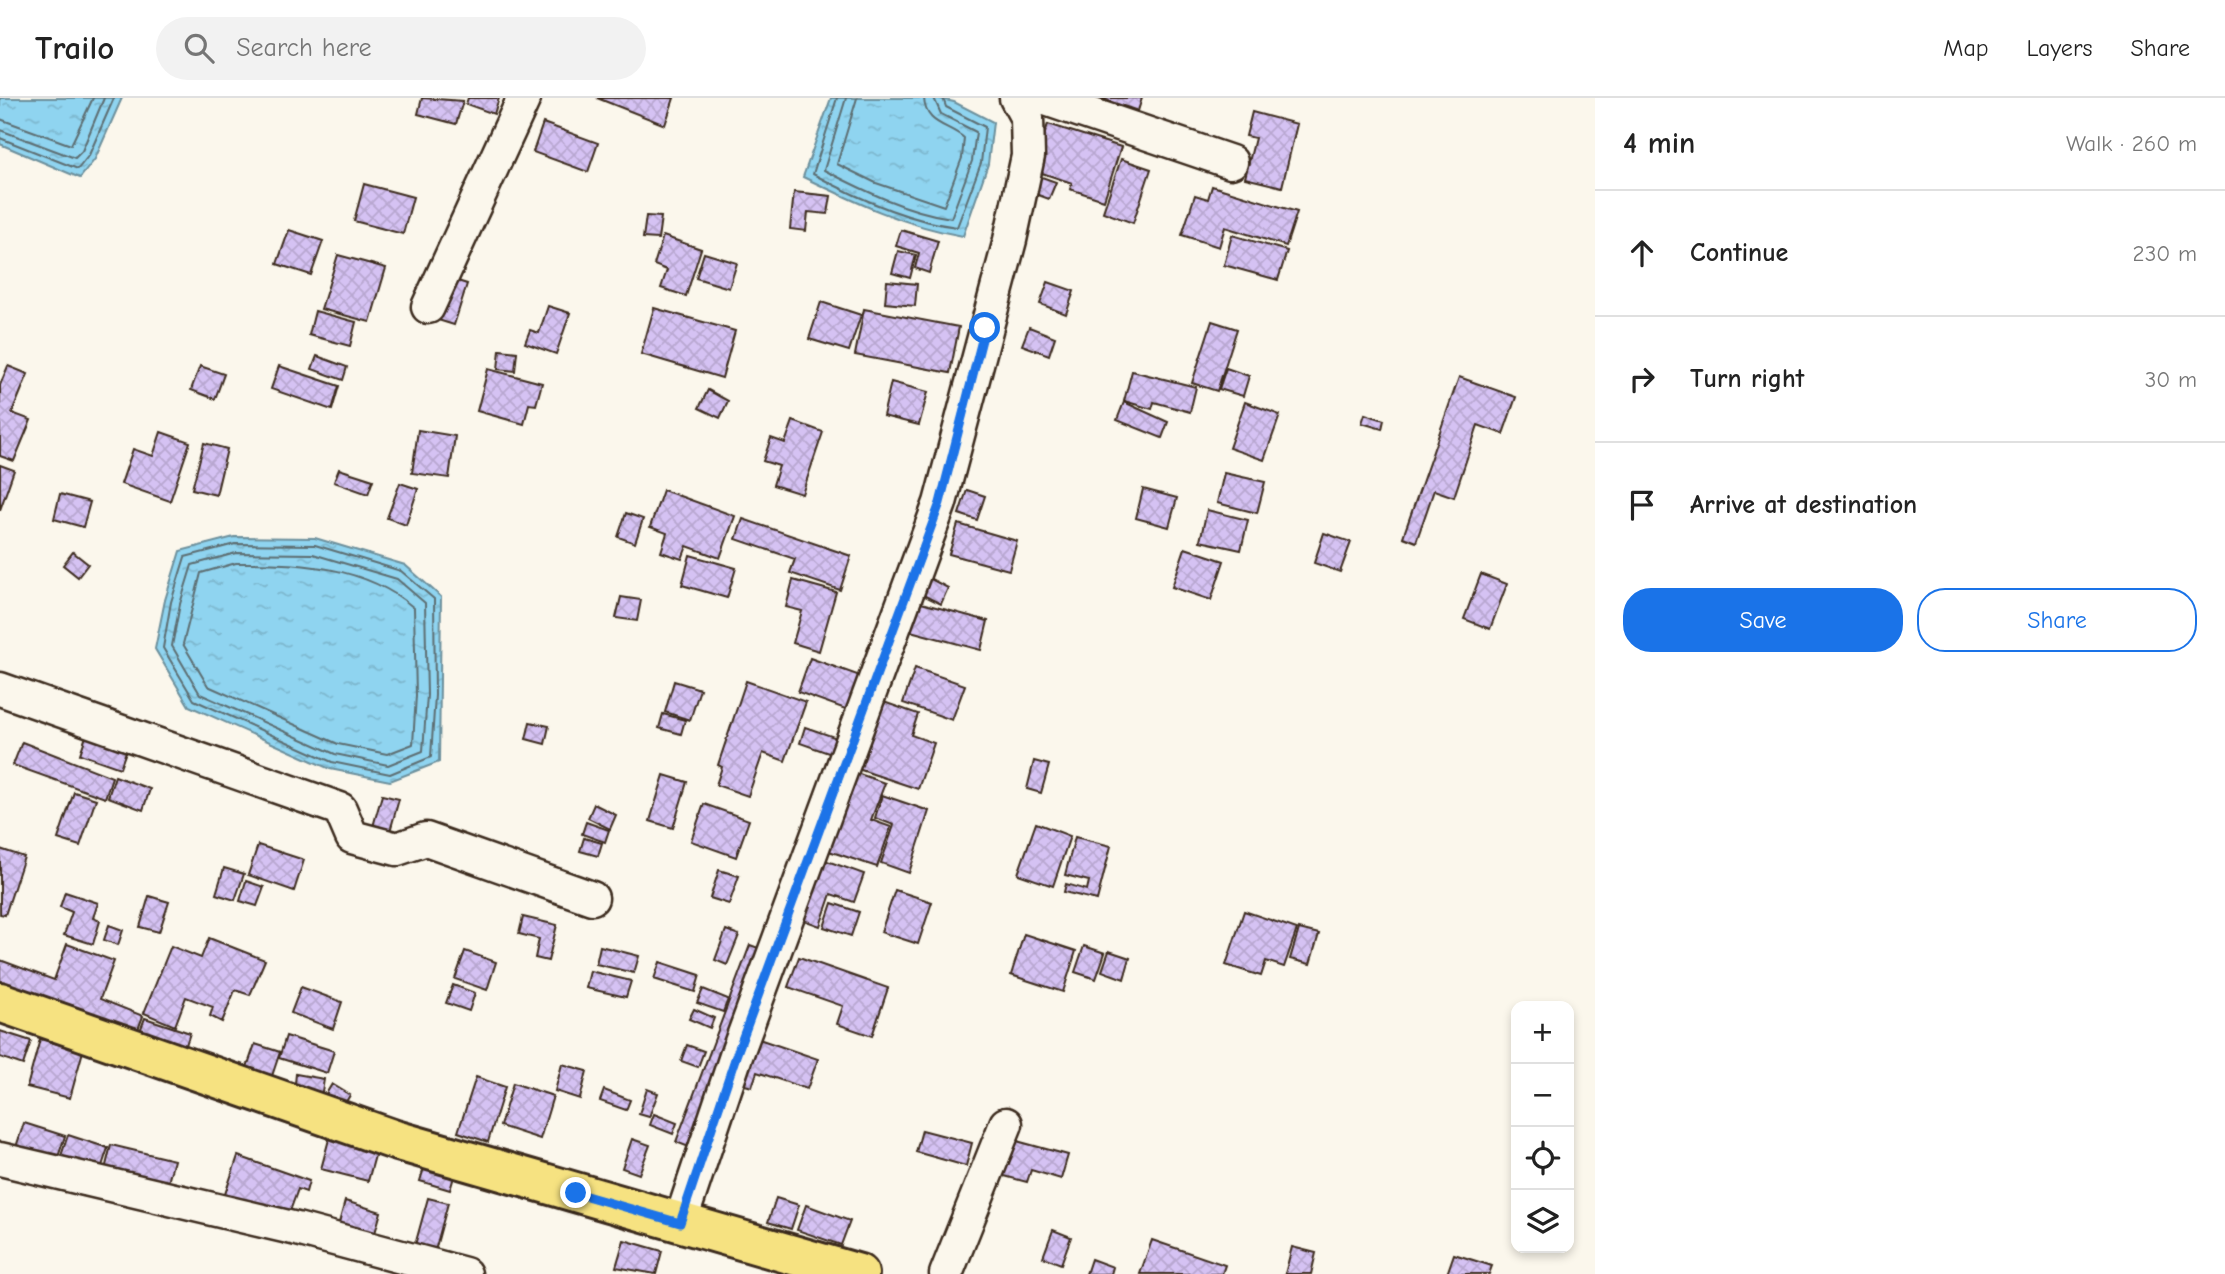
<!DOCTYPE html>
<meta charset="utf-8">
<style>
body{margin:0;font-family:"Comic Neue",sans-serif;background:#f2f2f2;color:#222}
.controls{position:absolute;right:21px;bottom:21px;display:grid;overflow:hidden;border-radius:14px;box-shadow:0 4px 10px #0003}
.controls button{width:63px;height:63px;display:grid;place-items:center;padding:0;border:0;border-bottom:2px solid #e0e0e0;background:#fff;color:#222;font:35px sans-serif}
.stop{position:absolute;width:21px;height:21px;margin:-16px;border:5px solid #1a73e8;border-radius:50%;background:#fff}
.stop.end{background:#1a73e8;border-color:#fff;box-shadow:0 2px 7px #0008}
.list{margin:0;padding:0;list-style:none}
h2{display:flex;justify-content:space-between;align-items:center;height:91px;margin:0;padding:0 28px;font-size:30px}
h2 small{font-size:23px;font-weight:400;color:#767676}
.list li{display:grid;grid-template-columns:46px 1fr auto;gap:21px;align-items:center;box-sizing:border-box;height:126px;padding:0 28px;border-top:2px solid #e0e0e0}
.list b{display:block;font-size:26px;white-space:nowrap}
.list em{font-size:23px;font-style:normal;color:#767676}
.actions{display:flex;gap:14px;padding:21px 28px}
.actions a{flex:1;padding:16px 0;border:2px solid #1a73e8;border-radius:28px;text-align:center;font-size:24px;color:#1a73e8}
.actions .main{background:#1a73e8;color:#fff}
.icon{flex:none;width:38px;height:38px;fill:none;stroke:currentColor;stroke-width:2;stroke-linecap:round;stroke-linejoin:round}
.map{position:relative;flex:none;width:1595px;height:1176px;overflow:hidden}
header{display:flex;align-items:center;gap:42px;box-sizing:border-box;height:98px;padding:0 35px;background:#fff;border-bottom:2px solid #e0e0e0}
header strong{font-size:33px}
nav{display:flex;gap:38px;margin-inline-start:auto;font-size:24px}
.search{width:490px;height:63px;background:#f2f2f2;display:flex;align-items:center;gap:18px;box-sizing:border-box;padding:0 24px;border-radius:38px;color:#767676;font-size:26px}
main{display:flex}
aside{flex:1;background:#fff}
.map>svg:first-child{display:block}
.water{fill:url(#water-ripples);stroke:#6d909c;stroke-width:2}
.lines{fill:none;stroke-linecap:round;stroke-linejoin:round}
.shore{stroke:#5d6e72;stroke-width:2}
.building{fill:url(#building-cross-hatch);stroke:#3b2a1e;stroke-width:2}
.minor-casing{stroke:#3b2a1e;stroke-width:37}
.major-casing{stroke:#3b2a1e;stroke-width:44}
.minor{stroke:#fbf7ec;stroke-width:32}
.major{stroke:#f6e281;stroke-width:38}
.route{stroke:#1a73e8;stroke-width:9}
</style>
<header>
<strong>Trailo</strong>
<div class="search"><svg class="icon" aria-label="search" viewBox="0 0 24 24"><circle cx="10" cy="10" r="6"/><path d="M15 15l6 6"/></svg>Search here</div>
<nav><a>Map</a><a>Layers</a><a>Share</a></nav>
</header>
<main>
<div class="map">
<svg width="1595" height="1176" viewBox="0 0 1595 1176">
<defs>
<pattern id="water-ripples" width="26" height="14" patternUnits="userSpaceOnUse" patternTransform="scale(1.75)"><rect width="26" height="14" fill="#8fd4f0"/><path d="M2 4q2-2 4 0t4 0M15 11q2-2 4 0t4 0" fill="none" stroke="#7cb6cd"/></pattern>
<pattern id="building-cross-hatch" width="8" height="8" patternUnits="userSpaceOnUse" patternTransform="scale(1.75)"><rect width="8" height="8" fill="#d5c2f3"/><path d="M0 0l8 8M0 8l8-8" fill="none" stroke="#b8a7d0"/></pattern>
</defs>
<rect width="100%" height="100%" fill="#fbf7ec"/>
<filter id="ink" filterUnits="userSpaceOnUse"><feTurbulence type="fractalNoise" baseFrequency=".0143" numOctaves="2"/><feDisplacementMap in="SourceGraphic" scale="14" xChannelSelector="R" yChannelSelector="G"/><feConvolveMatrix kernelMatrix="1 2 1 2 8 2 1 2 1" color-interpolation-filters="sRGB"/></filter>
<g filter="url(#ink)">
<g class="water">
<polygon points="0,0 122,0 95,61 80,80 0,46"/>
<path d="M831 0H936L954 4 993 24 988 66 963 138C905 128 855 104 803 79Z"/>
<polygon points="234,439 315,440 405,467 441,499 439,664 390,683 330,671 189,608 155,551 165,502 180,453"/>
</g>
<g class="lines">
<g class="shore">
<path d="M837 0 813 76C857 100 907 123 957 129L981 65 985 29 946 9 943 0"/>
<path d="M846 0 824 72C863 92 907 114 951 120L972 63 976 34 941 16 934 0"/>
<path d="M857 0 837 66 876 85 944 108 962 60 964 40C948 26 925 27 924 0"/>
<polyline points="0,21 71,47 93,0"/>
<polyline points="0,32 75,60 82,53 104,0"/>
<polyline points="0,40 78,71 89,57 114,0"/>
<polygon points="235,446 315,447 401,473 434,501 435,597 431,659 390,676 332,664 194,602 163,550 171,504 185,459"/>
<polygon points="236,455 313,456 397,481 425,505 427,597 423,653 388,667 335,656 200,596 172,548 180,506 192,467"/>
<path d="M236 465C298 464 366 468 414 510L416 597 413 646 387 656 338 646 208 588 183 546 201 475Z"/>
</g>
</g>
<g class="building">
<polygon points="422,0 463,3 456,26 418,16"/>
<polygon points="468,0 499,0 494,16 466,6"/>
<polygon points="597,0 674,0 665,27"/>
<polygon points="1100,0 1142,0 1138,13"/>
<polygon points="1252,14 1297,26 1282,89 1245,80 1255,40 1246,38"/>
<polygon points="543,25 598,45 588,74 533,54"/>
<polygon points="1048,26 1121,49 1104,102 1070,91 1072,85 1033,72"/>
<polygon points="1121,61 1151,71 1133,125 1103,114"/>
<polygon points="1036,77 1056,84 1049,101 1030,94"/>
<polygon points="364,86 413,99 403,136 354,123"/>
<polygon points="1212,88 1297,114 1286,148 1225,129 1219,149 1182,137 1195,97 1208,101"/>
<polygon points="794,94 831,98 828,116 808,114 806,133 790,131"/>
<polygon points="646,118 661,119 658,141 643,140"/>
<polygon points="289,132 323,143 311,177 277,166"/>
<polygon points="901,132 938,143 929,175 915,170 919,155 896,148"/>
<polygon points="1232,137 1287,153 1278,182 1224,167"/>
<polygon points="663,138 701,151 686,198 661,190 667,172 654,167"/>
<polygon points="898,153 916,157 910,180 892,175"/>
<polygon points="704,155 737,165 729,190 696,180"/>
<polygon points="338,157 386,170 370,224 321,211"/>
<polygon points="448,180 467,186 454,227 435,221"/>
<polygon points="887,183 917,186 915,208 885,205"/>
<polygon points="1048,184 1074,193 1066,216 1040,206"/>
<polygon points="821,204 861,217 849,253 809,241"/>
<polygon points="548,208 570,215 556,256 525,245 530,232 539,235"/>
<polygon points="654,210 735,233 722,280 641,256"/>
<polygon points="864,211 959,229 950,275 855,257"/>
<polygon points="315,213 356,224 350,248 309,237"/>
<polygon points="1212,223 1237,231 1217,293 1192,285"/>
<polygon points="1029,229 1055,239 1049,257 1022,247"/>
<polygon points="500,252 517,254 515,273 498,271"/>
<polygon points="317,258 347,269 343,282 312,271"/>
<polygon points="8,268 28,276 12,315 31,322 14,363 0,358 0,287"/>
<polygon points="200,268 224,276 215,301 191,292"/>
<polygon points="279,268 339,288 332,312 271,291"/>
<polygon points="1226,270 1249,278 1243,298 1219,291"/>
<polygon points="488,271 542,285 536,307 529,306 524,326 477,313"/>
<polygon points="1132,273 1196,289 1190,314 1154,304 1152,311 1124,303"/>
<polygon points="1459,279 1516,299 1503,336 1478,327 1454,399 1434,392 1416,444 1403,439"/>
<polygon points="891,284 928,294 919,327 883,318"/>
<polygon points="708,292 728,303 720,320 699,310"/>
<polygon points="1124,304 1168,324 1162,340 1117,322"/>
<polygon points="1245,304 1280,317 1264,362 1229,350"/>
<polygon points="1365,316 1384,322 1382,331 1362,325"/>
<polygon points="793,323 823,334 802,396 773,387 779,368 763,363 771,340 785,345"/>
<polygon points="418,332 455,338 449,380 412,375"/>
<polygon points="161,334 190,344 170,403 121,386 133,351 153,358"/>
<polygon points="204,345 227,351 216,397 192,391"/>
<polygon points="0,367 14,372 0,412"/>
<polygon points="339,371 373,382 368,396 334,384"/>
<polygon points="1224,375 1265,384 1257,415 1217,405"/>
<polygon points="400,385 418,391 406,427 387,420"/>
<polygon points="1143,391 1177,400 1169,429 1136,420"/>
<polygon points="663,392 735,418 720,460 687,448 682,461 661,454 667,435 650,429"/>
<polygon points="967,392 985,398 977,422 959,416"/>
<polygon points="60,396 90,404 83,429 54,421"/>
<polygon points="1207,412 1248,422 1241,452 1200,443"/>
<polygon points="626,415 643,421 635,445 618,439"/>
<polygon points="743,421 851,458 840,492 790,475 795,461 736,441"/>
<polygon points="958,426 1017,443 1009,472 949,456"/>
<polygon points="1324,435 1351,444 1340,474 1314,465"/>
<polygon points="1185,450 1224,463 1211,502 1172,489"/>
<polygon points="73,454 88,466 78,479 63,467"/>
<polygon points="690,457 736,470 727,500 682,487"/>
<polygon points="1481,476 1507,486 1490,531 1464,521"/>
<polygon points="925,478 948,490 941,506 917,494"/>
<polygon points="793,482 836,494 819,553 793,545 802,513 786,509"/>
<polygon points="621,499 641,502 637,523 616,520"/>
<polygon points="910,502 988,523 981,552 903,531"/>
<polygon points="810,560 863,579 851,613 798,594"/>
<polygon points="915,570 965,587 952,622 903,605"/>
<polygon points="674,583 700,591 690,622 665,614"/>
<polygon points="746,583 806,604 785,663 763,655 748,698 716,687 722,669 718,667"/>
<polygon points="878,602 918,616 911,637 934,645 918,691 855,670"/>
<polygon points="663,616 685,622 681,636 659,630"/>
<polygon points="530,624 549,628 545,646 526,641"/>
<polygon points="805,629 843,642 837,658 800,645"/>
<polygon points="87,635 128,648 120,670 80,656"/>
<polygon points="22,644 112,679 105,700 13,667"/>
<polygon points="1034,663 1049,667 1041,695 1027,691"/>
<polygon points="851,673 885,685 871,722 891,729 877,769 823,751"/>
<polygon points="664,677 687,684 673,730 650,723"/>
<polygon points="115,678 150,691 143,712 108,699"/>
<polygon points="74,694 96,701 80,748 58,741"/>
<polygon points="382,697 399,701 389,737 372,732"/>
<polygon points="882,697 929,713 909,775 881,765 894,727 875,720"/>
<polygon points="594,706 616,717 610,731 588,720"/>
<polygon points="704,706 749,722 736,759 691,743"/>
<polygon points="586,724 609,732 605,744 582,736"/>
<polygon points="1036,725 1070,738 1053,788 1018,776"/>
<polygon points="1075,739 1111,748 1097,802 1064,794 1066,786 1087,792 1089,783 1065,777"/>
<polygon points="584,740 602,745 598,758 580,753"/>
<polygon points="258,747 304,762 294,793 248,777"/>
<polygon points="0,751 24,759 5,817 0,816"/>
<polygon points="816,759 864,776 854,804 831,796 820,828 795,819"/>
<polygon points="224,770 244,776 235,802 216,796"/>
<polygon points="719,772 739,778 729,806 710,800"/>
<polygon points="246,783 264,789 257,808 240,803"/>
<polygon points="895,792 932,804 918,846 881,834"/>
<polygon points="65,794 98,805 93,820 100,823 93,846 64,837 72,814 60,809"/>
<polygon points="149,798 169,804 159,834 140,829"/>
<polygon points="832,805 859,814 851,838 824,829"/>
<polygon points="1244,813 1297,831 1284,869 1266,863 1261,878 1226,867"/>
<polygon points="523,819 557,827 548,863 535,860 539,841 519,836"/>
<polygon points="109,827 123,832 118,847 104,842"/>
<polygon points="1299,831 1319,836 1310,866 1290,861"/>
<polygon points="726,832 739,837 727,867 715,862"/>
<polygon points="1024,836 1076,853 1063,894 1011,877"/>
<polygon points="209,840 265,862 250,897 235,892 222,924 210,918 213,909 186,899 175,928 144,915 171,848 201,860"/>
<polygon points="67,846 114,863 100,901 143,918 132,947 0,899 0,862 54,882"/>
<polygon points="750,847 767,853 694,1051 676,1044"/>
<polygon points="600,848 639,858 634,875 596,866"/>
<polygon points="1084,848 1105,855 1096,881 1075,874"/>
<polygon points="465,853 496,864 487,892 455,881"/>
<polygon points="1109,853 1130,860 1124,881 1102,873"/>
<polygon points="799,859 888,890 872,938 837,926 843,908 788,889"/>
<polygon points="660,864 700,877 695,894 654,881"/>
<polygon points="590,873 631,883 626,899 586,890"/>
<polygon points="453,887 475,895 469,913 446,905"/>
<polygon points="301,889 342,904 333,931 291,915"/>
<polygon points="703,891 728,901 723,914 697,905"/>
<polygon points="694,911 714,920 710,930 689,921"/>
<polygon points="145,920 190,935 180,965 134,949"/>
<polygon points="0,933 31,943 23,967 0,959"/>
<polygon points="286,938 334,953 327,975 279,960"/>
<polygon points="753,939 818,961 807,991 757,974 752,989 738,985"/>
<polygon points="40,941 83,953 70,1000 27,989"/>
<polygon points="255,946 280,954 268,990 243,981"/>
<polygon points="687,947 704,953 698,969 681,963"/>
<polygon points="562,966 587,973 580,1001 555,993"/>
<polygon points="296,976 324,981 321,1000 294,995"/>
<polygon points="476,979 505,989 488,1044 458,1034"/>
<polygon points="513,985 553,998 540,1041 500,1028"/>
<polygon points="332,986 350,997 341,1012 323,1001"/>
<polygon points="647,991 658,995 649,1019 639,1016"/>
<polygon points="604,992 630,1002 626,1012 600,1003"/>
<polygon points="654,1016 677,1025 673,1036 650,1027"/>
<polygon points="24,1025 65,1038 56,1065 15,1052"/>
<polygon points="332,1030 379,1043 368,1083 321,1071"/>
<polygon points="922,1032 972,1045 966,1068 916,1054"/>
<polygon points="68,1037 108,1050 99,1077 59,1064"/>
<polygon points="1002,1039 1068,1057 1061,1081 1031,1072 1027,1084 993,1075"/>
<polygon points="632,1041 650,1047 639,1076 622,1070"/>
<polygon points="111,1047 174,1062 166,1092 104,1076"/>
<polygon points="238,1058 309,1083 306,1094 298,1091 286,1124 223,1102"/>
<polygon points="427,1060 457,1069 450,1092 420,1083"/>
<polygon points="428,1100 448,1105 432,1164 412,1158"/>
<polygon points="776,1100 799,1107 791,1131 768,1124"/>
<polygon points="345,1103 381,1114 373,1142 337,1132"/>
<polygon points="806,1107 850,1123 841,1147 797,1132"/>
<polygon points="1053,1132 1071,1139 1061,1166 1043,1159"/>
<polygon points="624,1142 662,1153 656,1176 616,1169"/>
<polygon points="1152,1142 1225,1167 1222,1176 1140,1176"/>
<polygon points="1292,1149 1316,1155 1311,1176 1285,1176"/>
<polygon points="1454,1156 1492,1168 1489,1176 1447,1176"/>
<polygon points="1091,1161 1113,1169 1111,1176 1086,1176"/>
</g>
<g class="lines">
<defs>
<g id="minor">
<polyline points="1043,0 1231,64"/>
<polyline points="428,209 524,0"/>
<polyline points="0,591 340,711 352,739 397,751 426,741 592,800"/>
<polyline points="0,1061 297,1131 465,1176"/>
<polyline points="680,1125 736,958 940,405 1010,142 1028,58 1027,20 1016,0"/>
<polyline points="946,1176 1006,1026"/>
</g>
<polyline id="major" points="0,904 395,1042 859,1176"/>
</defs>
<use href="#minor" class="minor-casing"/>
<use href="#major" class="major-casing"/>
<use href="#minor" class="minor"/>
<use href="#major" class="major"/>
</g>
</g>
<g class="lines" filter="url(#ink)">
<polyline class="route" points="576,1095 680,1125 736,958 940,405 985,230"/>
</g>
</svg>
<div class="controls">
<button>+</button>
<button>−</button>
<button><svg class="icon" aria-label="locate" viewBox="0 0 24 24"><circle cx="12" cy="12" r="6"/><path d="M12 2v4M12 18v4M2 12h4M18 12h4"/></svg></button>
<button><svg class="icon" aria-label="layers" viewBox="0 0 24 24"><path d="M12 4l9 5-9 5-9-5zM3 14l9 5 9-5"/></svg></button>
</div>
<div class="stop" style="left:985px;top:230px"></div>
<div class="stop end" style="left:576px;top:1095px"></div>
</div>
<aside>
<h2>4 min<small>Walk · 260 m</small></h2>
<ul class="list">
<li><svg class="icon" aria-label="ahead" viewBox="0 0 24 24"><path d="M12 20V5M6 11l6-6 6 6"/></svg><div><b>Continue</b></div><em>230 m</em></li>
<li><svg class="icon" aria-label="right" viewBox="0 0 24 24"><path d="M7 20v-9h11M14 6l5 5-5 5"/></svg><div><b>Turn right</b></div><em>30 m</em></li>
<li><svg class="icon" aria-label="arrive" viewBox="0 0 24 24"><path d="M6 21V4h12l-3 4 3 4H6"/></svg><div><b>Arrive at destination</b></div></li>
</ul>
<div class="actions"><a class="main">Save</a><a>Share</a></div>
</aside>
</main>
